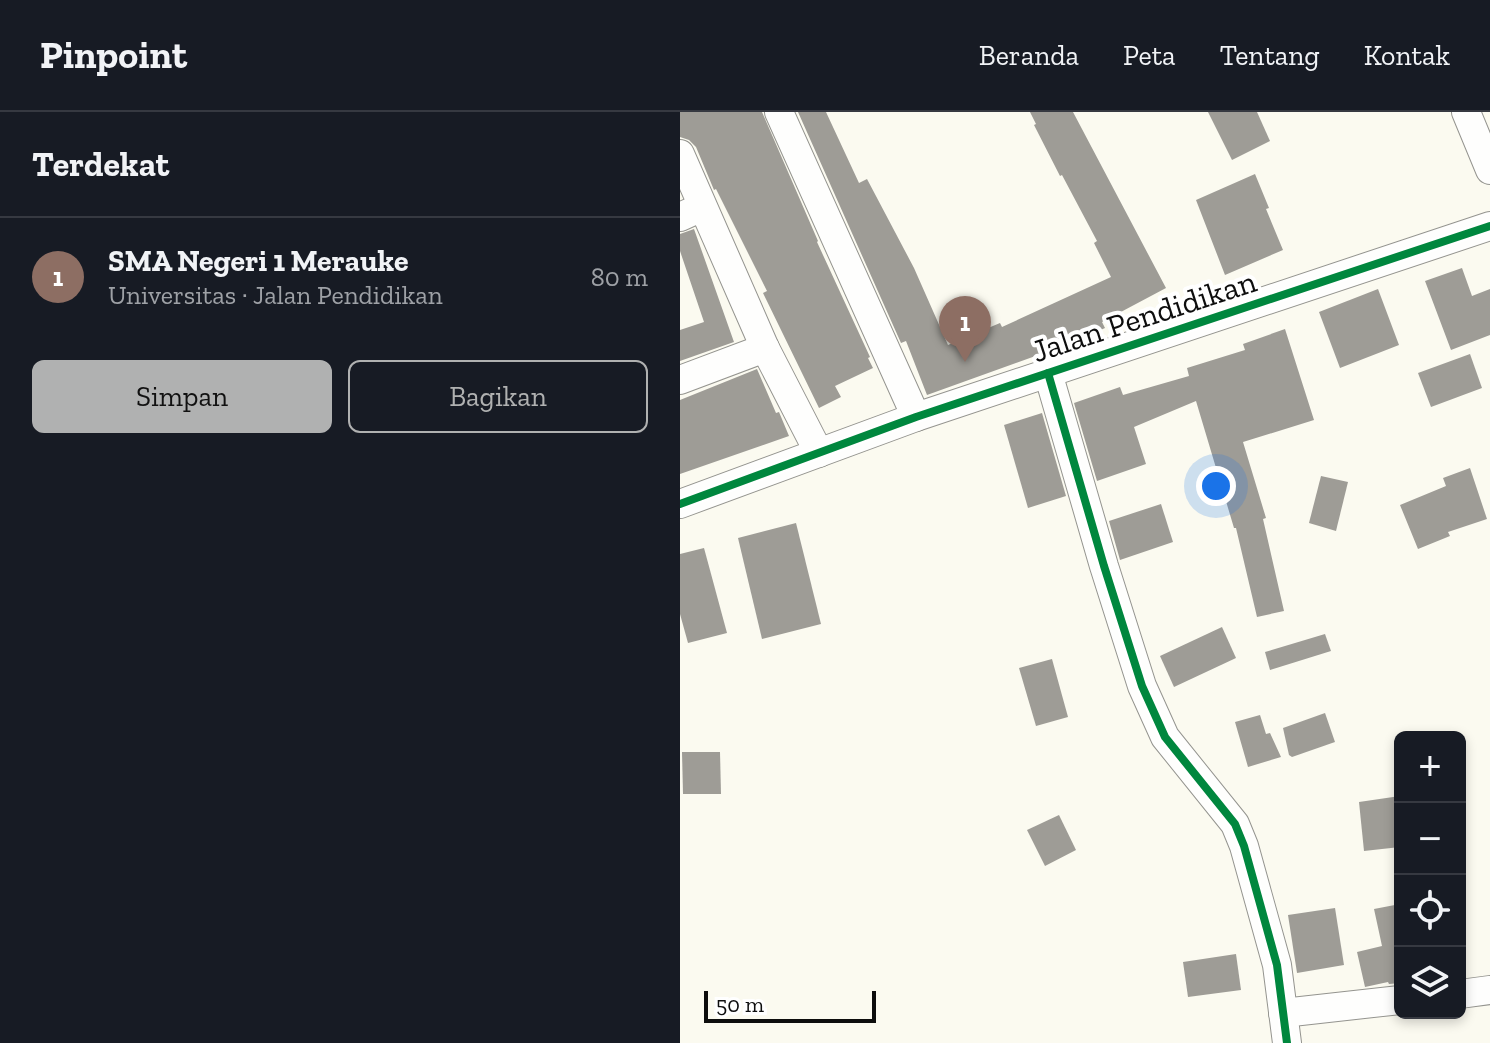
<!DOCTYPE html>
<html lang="id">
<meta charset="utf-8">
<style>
body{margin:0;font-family:"Zilla Slab",serif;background:#242831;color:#f1f3f6}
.controls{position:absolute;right:24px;bottom:24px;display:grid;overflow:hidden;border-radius:12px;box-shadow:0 4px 12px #0003}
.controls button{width:72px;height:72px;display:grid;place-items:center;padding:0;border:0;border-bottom:2px solid #363941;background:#171b24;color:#f1f3f6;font:40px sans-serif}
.scale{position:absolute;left:24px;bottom:20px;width:172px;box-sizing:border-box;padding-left:8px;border:4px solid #0d0d0d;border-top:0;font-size:22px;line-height:28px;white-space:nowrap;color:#0d0d0d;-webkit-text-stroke:6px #fff;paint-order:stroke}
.you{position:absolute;left:536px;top:374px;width:28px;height:28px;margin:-20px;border:6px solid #fff;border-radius:50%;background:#1a73e8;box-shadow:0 0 0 12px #1a73e833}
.badge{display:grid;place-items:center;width:52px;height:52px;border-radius:50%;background:#b0b1b1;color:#fff;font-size:26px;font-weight:700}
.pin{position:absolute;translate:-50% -66px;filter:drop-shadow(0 2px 4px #0008)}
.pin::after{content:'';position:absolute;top:42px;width:28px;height:24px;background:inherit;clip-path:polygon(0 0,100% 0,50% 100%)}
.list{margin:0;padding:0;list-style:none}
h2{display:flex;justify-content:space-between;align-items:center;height:104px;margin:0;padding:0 32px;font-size:34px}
h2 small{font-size:26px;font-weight:400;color:#9ea1a6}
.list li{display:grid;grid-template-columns:52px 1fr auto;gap:24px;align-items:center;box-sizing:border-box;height:120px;padding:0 32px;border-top:2px solid #363941}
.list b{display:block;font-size:30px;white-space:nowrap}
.list p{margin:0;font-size:26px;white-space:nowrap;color:#9ea1a6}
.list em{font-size:26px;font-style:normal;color:#9ea1a6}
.actions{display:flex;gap:16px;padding:24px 32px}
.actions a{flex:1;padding:18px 0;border:2px solid #b0b1b1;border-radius:12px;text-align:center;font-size:28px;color:#b0b1b1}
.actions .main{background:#b0b1b1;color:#111}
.icon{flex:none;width:44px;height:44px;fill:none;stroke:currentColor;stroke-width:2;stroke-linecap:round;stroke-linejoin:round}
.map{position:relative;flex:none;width:810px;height:931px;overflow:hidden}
header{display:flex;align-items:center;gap:48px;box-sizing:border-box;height:112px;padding:0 40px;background:#171b24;border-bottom:2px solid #363941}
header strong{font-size:38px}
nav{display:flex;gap:44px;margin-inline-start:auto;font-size:28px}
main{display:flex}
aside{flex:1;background:#171b24}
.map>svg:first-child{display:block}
.building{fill:#9e9c96}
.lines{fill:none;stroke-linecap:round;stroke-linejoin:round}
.minor-casing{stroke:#94948f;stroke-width:30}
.minor{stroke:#fefefd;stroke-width:28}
.cycleway-casing{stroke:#fff;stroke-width:13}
.cycleway{stroke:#00873e;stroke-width:8}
.labels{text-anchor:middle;stroke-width:8;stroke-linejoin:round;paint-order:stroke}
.street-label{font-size:32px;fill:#0d0d0d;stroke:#fff}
</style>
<header>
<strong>Pinpoint</strong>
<nav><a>Beranda</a><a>Peta</a><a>Tentang</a><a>Kontak</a></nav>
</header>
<main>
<aside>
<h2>Terdekat<small></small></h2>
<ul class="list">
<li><span class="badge" style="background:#8d6e63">1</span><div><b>SMA Negeri 1 Merauke</b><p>Universitas · Jalan Pendidikan</p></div><em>80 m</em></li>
</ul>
<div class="actions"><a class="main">Simpan</a><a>Bagikan</a></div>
</aside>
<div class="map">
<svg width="810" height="931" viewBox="0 0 810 931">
<rect width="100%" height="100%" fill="#fbfaf0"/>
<g class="building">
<polygon points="0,0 82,0 138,129 137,130 190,245 188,246 193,256 155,274 161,285 139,296 83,181 87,179 36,77 34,78 16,35 9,28 0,25"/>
<polygon points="118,0 146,0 179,71 187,67 234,156 268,233 320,211 322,215 431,165 414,131 417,129 382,63 380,64 354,13 356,12 350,0 393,0 486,176 422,210 425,216 362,244 361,242 247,283 226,229 221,231"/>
<polygon points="528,0 577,0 590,29 552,48"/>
<polygon points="575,62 589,96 586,97 603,138 545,163 516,88"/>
<polygon points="14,117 54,230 0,249 0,218 24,210 0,139 0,122"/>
<polygon points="782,156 792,184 810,177 810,223 771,238 745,169"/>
<polygon points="698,177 719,233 660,256 639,200"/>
<polygon points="605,217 634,308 563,330 586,406 583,407 604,499 577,505 556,416 554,416 516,289 454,315 466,352 417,369 394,291 440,275 443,283 509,264 507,256 565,238 563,232"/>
<polygon points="790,242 802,276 751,295 738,261"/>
<polygon points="77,257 96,301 99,300 109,324 0,362 0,288"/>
<polygon points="362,301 386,384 348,396 324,313"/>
<polygon points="790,356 807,407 768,420 770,424 738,437 720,393 766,374 763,366"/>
<polygon points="641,364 668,370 656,419 629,411"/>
<polygon points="481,392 493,430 440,448 429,409"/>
<polygon points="116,411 141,512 82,527 58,426"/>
<polygon points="24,436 47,521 8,531 0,502 0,442"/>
<polygon points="542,515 556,546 494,575 480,544"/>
<polygon points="645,522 651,539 590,558 585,540"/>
<polygon points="372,547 388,605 356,614 339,556"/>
<polygon points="645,601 655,630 612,645 609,643 603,616"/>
<polygon points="580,603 586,622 590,621 601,645 568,655 555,610"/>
<polygon points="2,640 40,640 41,682 3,682"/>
<polygon points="720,684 720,735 684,739 679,690"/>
<polygon points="379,703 396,738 365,754 347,718"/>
<polygon points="720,792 720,871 709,872 708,870 685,875 677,840 702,834 694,797"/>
<polygon points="655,796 664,853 617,861 608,803"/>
<polygon points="556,842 561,878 508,885 503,850"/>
</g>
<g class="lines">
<defs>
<g id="minor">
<polyline points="99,0 236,305"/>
<polyline points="786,0 810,58"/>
<polyline points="0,42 85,236 139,341"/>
<polyline points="0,105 22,95"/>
<polyline points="368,261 424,454 462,574 485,625 555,712 564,734 597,853 607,931"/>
<polyline points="0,268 85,236"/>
<polyline points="0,392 236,305 810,114"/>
<polyline points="780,882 810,878"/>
<polyline points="603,901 720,888"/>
</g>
</defs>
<use href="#minor" class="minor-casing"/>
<use href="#minor" class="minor"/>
<defs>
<g id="cycleway">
<polyline points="368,261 424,454 462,574 485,625 555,712 564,734 597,853 607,931"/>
<polyline points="0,392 236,305 810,114"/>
</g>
</defs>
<use href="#cycleway" class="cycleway-casing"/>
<use href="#cycleway" class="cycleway"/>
</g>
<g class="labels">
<g class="street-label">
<text transform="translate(464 204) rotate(-18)" y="11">Jalan Pendidikan</text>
</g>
</g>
</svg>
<div class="controls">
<button>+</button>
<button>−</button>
<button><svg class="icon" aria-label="locate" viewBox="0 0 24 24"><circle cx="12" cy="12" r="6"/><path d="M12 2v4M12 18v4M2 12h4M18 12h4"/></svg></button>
<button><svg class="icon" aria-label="layers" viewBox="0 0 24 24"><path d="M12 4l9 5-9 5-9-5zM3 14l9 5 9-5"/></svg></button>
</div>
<div class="scale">50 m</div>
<div class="you"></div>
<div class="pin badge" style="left:285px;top:250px;background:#8d6e63">1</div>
</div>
</main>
